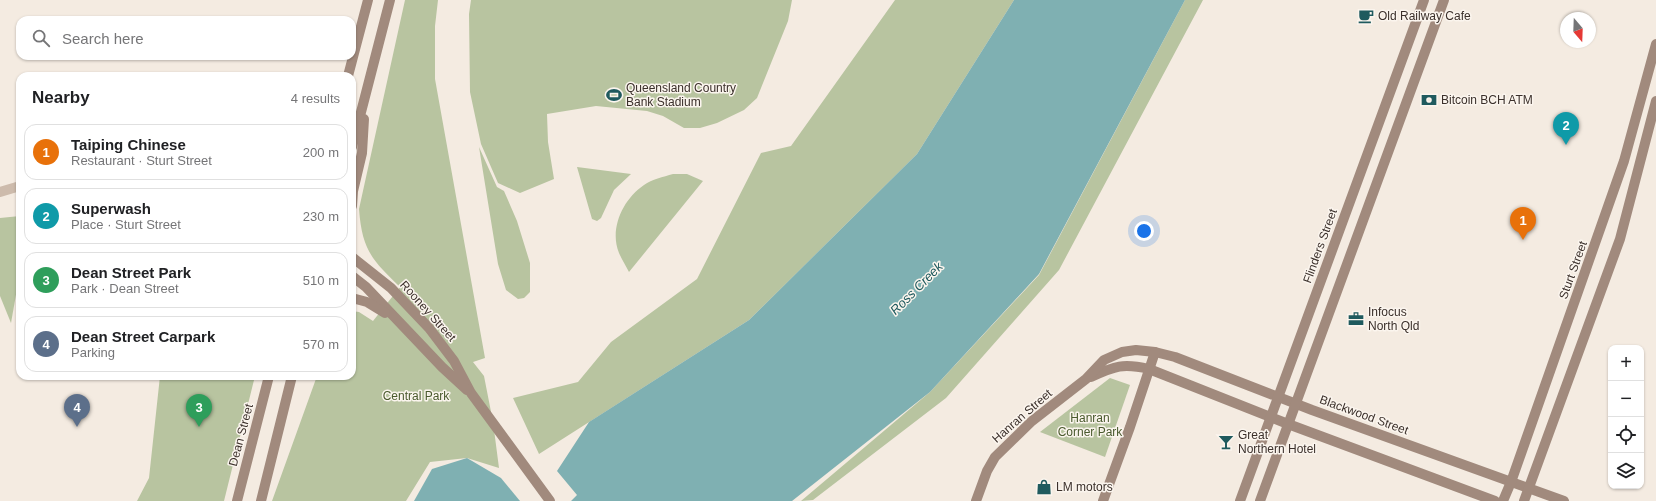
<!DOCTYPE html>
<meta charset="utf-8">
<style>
body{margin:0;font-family:Helvetica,sans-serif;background:#f6f6f6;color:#202124}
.controls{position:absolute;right:12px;bottom:12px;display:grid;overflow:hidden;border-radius:8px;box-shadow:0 1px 3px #0004}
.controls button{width:36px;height:36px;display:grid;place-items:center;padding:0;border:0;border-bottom:1px solid #e0e0e0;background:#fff;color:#202124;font:20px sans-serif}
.compass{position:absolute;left:1560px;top:12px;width:36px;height:36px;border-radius:50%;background:#fff;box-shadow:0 1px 3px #0004;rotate:161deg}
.you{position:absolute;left:1144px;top:231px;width:14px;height:14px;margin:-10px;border:3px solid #fff;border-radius:50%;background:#1a73e8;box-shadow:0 0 0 6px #1a73e833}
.badge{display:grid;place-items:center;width:26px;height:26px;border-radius:50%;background:#1f5a5e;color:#fff;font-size:13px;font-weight:700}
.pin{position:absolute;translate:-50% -33px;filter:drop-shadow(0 1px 2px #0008)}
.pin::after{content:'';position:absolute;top:21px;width:14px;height:12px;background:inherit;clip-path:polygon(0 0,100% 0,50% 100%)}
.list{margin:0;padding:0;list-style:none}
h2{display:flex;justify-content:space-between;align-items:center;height:52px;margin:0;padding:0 16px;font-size:17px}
h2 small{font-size:13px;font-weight:400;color:#757577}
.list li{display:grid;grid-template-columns:26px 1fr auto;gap:12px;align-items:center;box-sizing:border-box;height:56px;margin:0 8px 8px;padding:0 8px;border:1px solid #e0e0e0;border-radius:12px}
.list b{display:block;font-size:15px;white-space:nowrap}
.list p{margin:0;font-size:13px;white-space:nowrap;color:#757577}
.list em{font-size:13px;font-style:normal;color:#757577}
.icon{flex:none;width:22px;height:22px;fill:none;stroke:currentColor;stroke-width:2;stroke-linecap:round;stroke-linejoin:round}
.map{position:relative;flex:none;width:1656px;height:501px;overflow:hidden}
.search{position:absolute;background:#fff;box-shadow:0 1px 3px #0004;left:16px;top:16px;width:340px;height:44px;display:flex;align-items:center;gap:10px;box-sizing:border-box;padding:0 14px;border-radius:12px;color:#757577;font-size:15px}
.panel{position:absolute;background:#fff;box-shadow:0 1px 3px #0004;left:16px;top:72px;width:340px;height:308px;border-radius:12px}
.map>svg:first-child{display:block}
.green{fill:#b8c4a0}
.water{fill:#7fb0b2}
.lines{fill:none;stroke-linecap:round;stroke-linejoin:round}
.minor{stroke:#cdbbac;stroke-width:10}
.secondary{stroke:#a18a7d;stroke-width:10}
.labels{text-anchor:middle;stroke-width:3;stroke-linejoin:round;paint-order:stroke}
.poi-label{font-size:12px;fill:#3b302b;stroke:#fbf5ee;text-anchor:start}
.street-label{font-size:12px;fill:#3b302b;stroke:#fbf5ee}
.park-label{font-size:12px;fill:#4a5a2e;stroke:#fbf5ee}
.water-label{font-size:13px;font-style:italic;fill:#1f5a5e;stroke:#fbf5ee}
</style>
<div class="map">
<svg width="1656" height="501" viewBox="0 0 1656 501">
<rect width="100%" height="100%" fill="#f4ebe1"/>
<g class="green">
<path d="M405 0H438L435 26V79L485 358 473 362 484 376 493 422 499 468 467 458 430 462 406 501H272L317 376H352V311L359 312 373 321 400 287C372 260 362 250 359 209Z"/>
<polygon points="471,0 792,0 788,21 757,98 744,110 717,123 700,128 684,128 663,116 647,111 596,106 547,114 548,142 554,179 520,193 498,183 481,144 470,92 469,14"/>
<polygon points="895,0 1014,0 917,154 749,320 539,454 513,398 578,382 611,342 697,279 761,153 791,146"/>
<polygon points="1185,0 1203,0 1059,270 946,398 813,500 801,501 930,392 1039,275"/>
<polygon points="479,147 497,187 504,191 517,221 530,263 530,292 524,298 518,299 506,290 498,264"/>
<polygon points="577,167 631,174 614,190 601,218 597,221 592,219"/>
<path d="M673 174H687L703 181 629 272C626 266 622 260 619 253 609 229 623 199 644 185 652 179 663 177 673 174Z"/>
<polygon points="20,216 20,272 11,323 0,296 0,218"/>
<polygon points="160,376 255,376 224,501 137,501 149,478"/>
<polygon points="1110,378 1130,385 1105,457 1040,432"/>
</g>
<g class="water">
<polygon points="1014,0 1185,0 1039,274 930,392 792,501 571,501 577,495 557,471 589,422 749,320 917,154"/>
<polygon points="467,458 501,478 520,501 414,501 432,469"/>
</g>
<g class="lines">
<polyline class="minor" points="0,192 20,186"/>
<g class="secondary">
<polyline points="348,76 368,0"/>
<polyline points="352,147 390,0"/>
<polyline points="352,206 353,191 362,153 364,119"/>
<polyline points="352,257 391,288 429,328 454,361 471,393 550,501"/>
<polyline points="352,276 366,287 442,367 467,390"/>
<polyline points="352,298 367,302 385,313"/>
<path d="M1091 377C1115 366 1123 363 1149 369L1288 424 1495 501"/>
<polyline points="237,501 269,376"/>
<polyline points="261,501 292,376"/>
<polyline points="976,501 987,471 995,457 1032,421 1086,379 1104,360 1122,352 1136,350 1155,352 1175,357 1312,410 1564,501"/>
<polyline points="1103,501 1130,427 1155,352"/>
<polyline points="1240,501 1424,0"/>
<polyline points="1260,501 1444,0"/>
<polyline points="1503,501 1511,482 1624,161 1656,44"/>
<polyline points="1524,501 1620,239 1656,101"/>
</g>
</g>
<defs>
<symbol id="cafe-bare" viewBox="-9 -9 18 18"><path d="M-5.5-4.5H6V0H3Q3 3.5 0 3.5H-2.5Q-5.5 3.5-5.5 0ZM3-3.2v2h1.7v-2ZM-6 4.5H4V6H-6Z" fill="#1f5a5e" stroke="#fbf5ee" stroke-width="2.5" paint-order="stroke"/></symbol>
<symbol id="stadium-bare" viewBox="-9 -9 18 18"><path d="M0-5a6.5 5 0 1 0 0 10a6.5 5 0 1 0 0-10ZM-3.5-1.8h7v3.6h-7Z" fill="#1f5a5e" stroke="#fbf5ee" stroke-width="2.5" paint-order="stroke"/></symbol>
<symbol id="bank-bare" viewBox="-9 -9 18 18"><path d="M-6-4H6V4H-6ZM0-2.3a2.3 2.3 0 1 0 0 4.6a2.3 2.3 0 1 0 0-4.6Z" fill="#1f5a5e" stroke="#fbf5ee" stroke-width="2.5" paint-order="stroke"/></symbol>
<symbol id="office-bare" viewBox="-9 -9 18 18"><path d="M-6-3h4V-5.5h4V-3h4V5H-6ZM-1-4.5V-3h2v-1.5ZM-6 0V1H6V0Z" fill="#1f5a5e" stroke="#fbf5ee" stroke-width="2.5" paint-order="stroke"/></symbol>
<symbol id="bar-bare" viewBox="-9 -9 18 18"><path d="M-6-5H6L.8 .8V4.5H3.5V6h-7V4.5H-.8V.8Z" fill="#1f5a5e" stroke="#fbf5ee" stroke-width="2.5" paint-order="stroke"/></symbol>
<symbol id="shop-bare" viewBox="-9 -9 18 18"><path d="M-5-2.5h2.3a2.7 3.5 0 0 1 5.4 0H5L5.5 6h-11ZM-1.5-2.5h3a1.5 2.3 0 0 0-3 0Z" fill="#1f5a5e" stroke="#fbf5ee" stroke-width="2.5" paint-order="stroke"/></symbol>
</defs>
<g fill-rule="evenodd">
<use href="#cafe-bare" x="1355" y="5" width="22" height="22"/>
<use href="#stadium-bare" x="603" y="84" width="22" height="22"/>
<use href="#bank-bare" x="1418" y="89" width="22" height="22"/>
<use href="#office-bare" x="1345" y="308" width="22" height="22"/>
<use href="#bar-bare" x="1215" y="431" width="22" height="22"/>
<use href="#shop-bare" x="1033" y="476" width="22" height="22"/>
</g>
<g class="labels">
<g class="poi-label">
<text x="1378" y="20">Old Railway Cafe</text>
<text x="626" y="92">Queensland Country<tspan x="626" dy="14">Bank Stadium</tspan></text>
<text x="1441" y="104">Bitcoin BCH ATM</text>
<text x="1368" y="316">Infocus<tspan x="1368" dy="14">North Qld</tspan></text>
<text x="1238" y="439">Great<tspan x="1238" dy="14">Northern Hotel</tspan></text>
<text x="1056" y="491">LM motors</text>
</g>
<g class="street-label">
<text transform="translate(1320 246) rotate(-70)" y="4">Flinders Street</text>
<text transform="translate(1573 270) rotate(-70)" y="4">Sturt Street</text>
<text transform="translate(428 311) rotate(48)" y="4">Rooney Street</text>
<text transform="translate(1364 415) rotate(20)" y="4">Blackwood Street</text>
<text transform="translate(1022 416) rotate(-41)" y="4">Hanran Street</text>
<text transform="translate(241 435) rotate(-75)" y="4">Dean Street</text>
</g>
<g class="park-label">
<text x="416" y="400">Central Park</text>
<text x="1090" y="422">Hanran<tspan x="1090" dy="14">Corner Park</tspan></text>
</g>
<g class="water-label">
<text transform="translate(916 288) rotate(-45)" y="5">Ross Creek</text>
</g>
</g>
</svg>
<div class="controls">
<button>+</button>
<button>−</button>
<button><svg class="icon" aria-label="locate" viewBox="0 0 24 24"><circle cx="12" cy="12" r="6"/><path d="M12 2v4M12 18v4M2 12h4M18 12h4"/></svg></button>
<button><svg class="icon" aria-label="layers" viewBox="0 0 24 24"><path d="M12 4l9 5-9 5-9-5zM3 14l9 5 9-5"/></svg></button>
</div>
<svg class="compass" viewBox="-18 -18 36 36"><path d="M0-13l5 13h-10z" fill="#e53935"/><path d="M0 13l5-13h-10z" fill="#757577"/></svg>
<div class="you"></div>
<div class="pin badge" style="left:1523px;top:240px;background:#e8710a">1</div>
<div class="pin badge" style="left:1566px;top:145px;background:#0f9aa8">2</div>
<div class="pin badge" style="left:199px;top:427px;background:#2e9e5b">3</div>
<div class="pin badge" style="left:77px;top:427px;background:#5c6f8a">4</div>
<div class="search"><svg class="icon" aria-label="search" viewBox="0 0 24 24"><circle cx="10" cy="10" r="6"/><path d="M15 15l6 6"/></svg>Search here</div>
<section class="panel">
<h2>Nearby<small>4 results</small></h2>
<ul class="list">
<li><span class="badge" style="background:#e8710a">1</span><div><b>Taiping Chinese</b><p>Restaurant · Sturt Street</p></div><em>200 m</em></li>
<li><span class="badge" style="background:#0f9aa8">2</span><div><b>Superwash</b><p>Place · Sturt Street</p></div><em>230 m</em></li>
<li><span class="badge" style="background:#2e9e5b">3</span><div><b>Dean Street Park</b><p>Park · Dean Street</p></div><em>510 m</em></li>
<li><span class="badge" style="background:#5c6f8a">4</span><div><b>Dean Street Carpark</b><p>Parking</p></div><em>570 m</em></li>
</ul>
</section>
</div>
